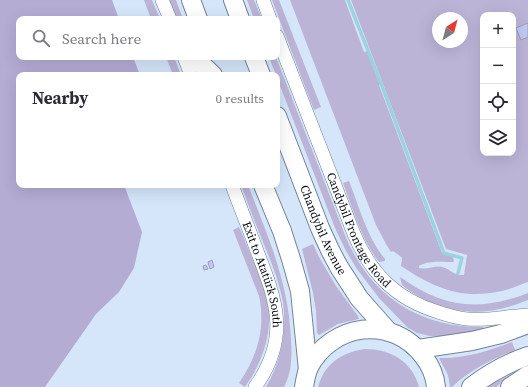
<!DOCTYPE html>
<meta charset="utf-8">
<style>
body{margin:0;font-family:"Source Serif 4",serif;background:#f7f7f7;color:#2b2b33}
.controls{position:absolute;right:12px;top:12px;display:grid;overflow:hidden;border-radius:8px;box-shadow:0 4px 16px #0002}
.controls button{width:36px;height:36px;display:grid;place-items:center;padding:0;border:0;border-bottom:1px solid #e1e1e2;background:#fff;color:#2b2b33;font:20px sans-serif}
.compass{position:absolute;left:432px;top:12px;width:36px;height:36px;border-radius:50%;background:#fff;box-shadow:0 4px 16px #0002;rotate:36deg}
.list{margin:0;padding:0;list-style:none}
h2{display:flex;justify-content:space-between;align-items:center;height:52px;margin:0;padding:0 16px;font-size:17px}
h2 small{font-size:13px;font-weight:400;color:#7c7c81}
.icon{flex:none;width:22px;height:22px;fill:none;stroke:currentColor;stroke-width:2;stroke-linecap:round;stroke-linejoin:round}
.map{position:relative;flex:none;width:528px;height:387px;overflow:hidden}
.search{position:absolute;background:#fff;box-shadow:0 4px 16px #0002;left:16px;top:16px;width:264px;height:44px;display:flex;align-items:center;gap:10px;box-sizing:border-box;padding:0 14px;border-radius:8px;color:#7c7c81;font-size:15px}
.panel{position:absolute;background:#fff;box-shadow:0 4px 16px #0002;left:16px;top:72px;width:264px;height:116px;border-radius:8px}
.map>svg:first-child{display:block}
.green{fill:#bbb4d7;fill-rule:evenodd}
.forest{fill:#b5acd4}
.lines{fill:none;stroke-linecap:round;stroke-linejoin:round}
.stream{stroke:#9dd3de;stroke-width:3.5}
.building{fill:#bfc9f2;stroke:#9aa0b7}
.minor-casing{stroke:#748497;stroke-width:14}
.secondary-casing{stroke:#748497;stroke-width:20}
.minor{stroke:#fff;stroke-width:13}
.secondary{stroke:#fff;stroke-width:18}
.labels{text-anchor:middle;stroke-width:3.5;stroke-linejoin:round;paint-order:stroke}
.street-label{font-size:12px;fill:#080e14;stroke:#ebf2fb}
</style>
<div class="map">
<svg width="528" height="387" viewBox="0 0 528 387">
<rect width="100%" height="100%" fill="#d5e6fb"/>
<g class="green">
<polygon points="144,0 152,0 160,19 151,19"/>
<polygon points="169,0 176,0 183,19 176,19"/>
<polygon points="247,0 254,0 262,19 254,19"/>
<polygon points="272,0 279,0 321,107 314,110"/>
<path d="M290 0H345L364 52 369 51 382 84 379 85 442 253 453 257 454 261 453 262C443 262 428 260 419 266V268C428 270 435 265 442 267 451 269 453 276 464 275L467 255 446 249 351 0H528V282C519 285 511 289 502 291 461 300 434 288 401 266L402 258 400 256 393 251 391 252 386 244 376 225ZM483 15H513V153H483ZM438 18H462V42H438Z"/>
<polygon points="166,57 174,57 181,75 173,75"/>
<path d="M269 57H276L342 227C345 235 348 244 353 252 379 302 427 328 483 327L484 329 451 336H430L417 333 407 327 379 298 357 269 346 251 335 228 277 78V75H276Z"/>
<path d="M349 181C359 206 367 238 385 259V261L379 262C362 241 353 209 343 183Z"/>
<path d="M241 185H248C268 236 289 284 291 340 292 356 292 372 284 387H266C281 362 287 331 283 302 279 281 271 261 263 242 255 223 248 204 241 185Z"/>
<path d="M239 227C245 240 250 254 256 267 260 278 265 288 267 299 274 330 263 362 245 387L239 383C257 357 266 328 259 296L233 230Z"/>
<polygon points="313,244 319,257 336,286 358,316 359,319 338,324 319,335 317,333 316,311 313,293 302,249"/>
<path d="M400 277C444 308 478 312 528 293V300C515 305 503 309 489 311 459 315 425 304 402 285Z"/>
<path d="M512 342 515 350C492 359 470 370 452 387H450L448 375 439 358C463 359 489 351 512 342Z"/>
<path d="M365 349C390 349 412 361 419 387H318C324 364 342 352 365 349Z"/>
<polygon points="512,374 496,387 487,387 498,381"/>
</g>
<polygon class="forest" points="0,0 112,0 119,19 19,19 19,57 133,57 140,75 19,75 19,185 124,185 142,232 134,268 119,292 96,314 45,387 0,387"/>
<g class="lines">
<polyline class="stream" points="348,0 382,86 444,253 462,258 458,273"/>
</g>
<g class="building">
<polygon points="528,23 528,37 521,40 516,28"/>
<polygon points="212,260 214,267 210,269 208,262"/>
<polygon points="206,265 208,269 204,270 203,266"/>
</g>
<g class="lines">
<defs>
<g id="minor">
<polyline points="162,0 170,19"/>
<polyline points="263,0 270,19"/>
<path id="s1" d="M277 36 354 234C371 274 396 299 438 312 447 315 457 318 467 319 487 321 508 316 528 315"/>
<polyline points="184,57 191,75"/>
<path id="s2" d="M232 185C240 207 249 229 257 251 277 302 290 338 255 387"/>
</g>
<g id="secondary">
<polyline points="191,0 198,19"/>
<polyline points="233,0 240,19"/>
<polyline points="194,57 213,75"/>
<polyline points="254,57 261,75"/>
<path id="s3" d="M277 116 320 228 330 250 339 267 359 298 389 332"/>
<polyline points="263,185 282,231 291,259 300,291 308,370"/>
<polyline points="418,349 472,341 501,334 528,324"/>
<path d="M304 387C305 381 306 375 308 369 331 323 392 314 424 357 430 365 435 376 436 387"/>
<path d="M471 387C488 374 507 363 528 356"/>
<polyline points="510,387 528,375"/>
</g>
</defs>
<use href="#minor" class="minor-casing"/>
<use href="#secondary" class="secondary-casing"/>
<use href="#minor" class="minor"/>
<use href="#secondary" class="secondary"/>
</g>
<g class="labels">
<g class="street-label">
<text dy="4" stroke="none"><textPath href="#s3" startOffset="123">Chandybil Avenue</textPath></text>
<text dy="4" stroke="none"><textPath href="#s1" startOffset="211">Candybil Frontage Road</textPath></text>
<text dy="4" stroke="none"><textPath href="#s2" startOffset="95">Exit to Atatürk South</textPath></text>
</g>
</g>
</svg>
<div class="controls">
<button>+</button>
<button>−</button>
<button><svg class="icon" aria-label="locate" viewBox="0 0 24 24"><circle cx="12" cy="12" r="6"/><path d="M12 2v4M12 18v4M2 12h4M18 12h4"/></svg></button>
<button><svg class="icon" aria-label="layers" viewBox="0 0 24 24"><path d="M12 4l9 5-9 5-9-5zM3 14l9 5 9-5"/></svg></button>
</div>
<svg class="compass" viewBox="-18 -18 36 36"><path d="M0-13l5 13h-10z" fill="#e53935"/><path d="M0 13l5-13h-10z" fill="#7c7c81"/></svg>
<div class="search"><svg class="icon" aria-label="search" viewBox="0 0 24 24"><circle cx="10" cy="10" r="6"/><path d="M15 15l6 6"/></svg>Search here</div>
<section class="panel">
<h2>Nearby<small>0 results</small></h2>
<ul class="list">
</ul>
</section>
</div>
